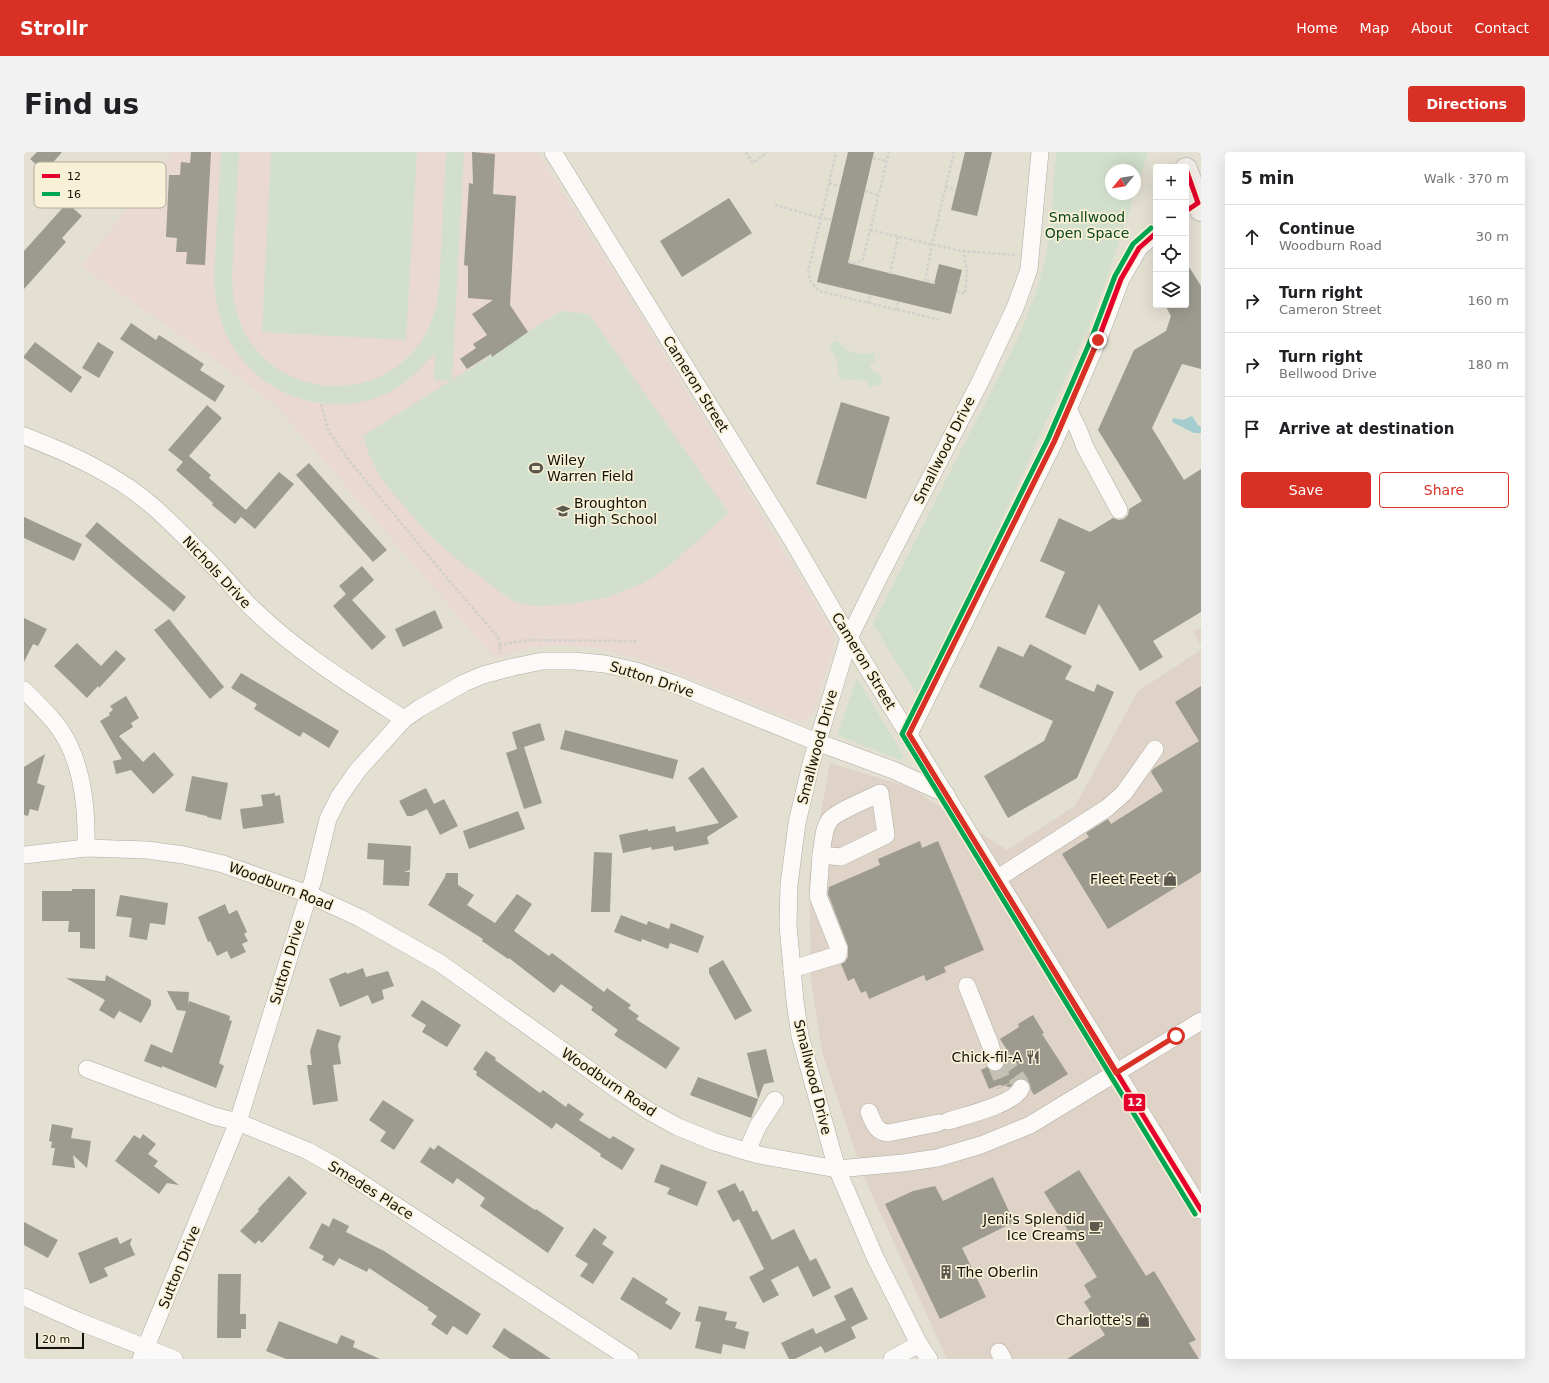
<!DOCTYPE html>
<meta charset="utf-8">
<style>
body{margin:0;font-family:"DejaVu Sans",sans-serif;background:#f2f2f2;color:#202124}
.controls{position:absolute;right:12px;top:12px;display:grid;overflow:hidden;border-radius:4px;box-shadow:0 4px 16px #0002}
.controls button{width:36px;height:36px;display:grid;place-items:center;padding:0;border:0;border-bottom:1px solid #e0e0e0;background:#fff;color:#202124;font:20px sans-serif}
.compass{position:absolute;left:1081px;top:12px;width:36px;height:36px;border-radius:50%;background:#fff;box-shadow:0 4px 16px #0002;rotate:240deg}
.scale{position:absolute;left:12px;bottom:10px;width:48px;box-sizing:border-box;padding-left:4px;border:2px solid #131108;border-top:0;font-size:11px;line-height:14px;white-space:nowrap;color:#131108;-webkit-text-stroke:3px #f9f1d7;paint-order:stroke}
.stop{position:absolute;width:12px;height:12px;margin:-9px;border:3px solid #d93025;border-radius:50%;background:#fff}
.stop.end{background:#d93025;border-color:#fff;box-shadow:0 1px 4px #0008}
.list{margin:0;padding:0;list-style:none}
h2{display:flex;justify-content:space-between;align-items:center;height:52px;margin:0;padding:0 16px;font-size:17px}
h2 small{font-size:13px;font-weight:400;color:#757577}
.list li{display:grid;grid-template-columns:26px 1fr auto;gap:12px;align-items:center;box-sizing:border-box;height:64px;padding:0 16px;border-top:1px solid #e0e0e0}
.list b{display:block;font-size:15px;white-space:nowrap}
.list p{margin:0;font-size:13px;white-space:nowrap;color:#757577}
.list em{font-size:13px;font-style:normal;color:#757577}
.actions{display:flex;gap:8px;padding:12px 16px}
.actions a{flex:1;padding:9px 0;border:1px solid #d93025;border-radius:4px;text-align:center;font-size:14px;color:#d93025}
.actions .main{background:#d93025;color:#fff}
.icon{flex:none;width:22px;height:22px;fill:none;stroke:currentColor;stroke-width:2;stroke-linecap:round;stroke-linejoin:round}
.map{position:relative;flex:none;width:1177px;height:1207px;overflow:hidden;border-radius:4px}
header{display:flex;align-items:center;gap:24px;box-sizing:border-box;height:56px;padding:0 20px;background:#d93025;color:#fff}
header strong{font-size:19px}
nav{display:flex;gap:22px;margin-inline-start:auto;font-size:14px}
.intro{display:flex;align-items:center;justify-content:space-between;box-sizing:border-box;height:96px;padding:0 24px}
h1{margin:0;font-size:28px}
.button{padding:10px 18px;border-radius:4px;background:#d93025;color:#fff;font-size:14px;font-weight:700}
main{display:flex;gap:24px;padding:0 24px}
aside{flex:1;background:#fff;border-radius:4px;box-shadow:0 4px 16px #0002}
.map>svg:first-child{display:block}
.commercial{fill:#dfd2c6}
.education{fill:#e9d9d2}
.green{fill:#d2dfcc;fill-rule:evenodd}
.water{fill:#a3cdce}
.building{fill:#9d9a8f}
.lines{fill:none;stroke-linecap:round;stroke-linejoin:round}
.minor-tunnel{stroke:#c4c1b4;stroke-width:17;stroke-dasharray:17 8;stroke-linecap:butt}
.minor-casing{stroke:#afaca2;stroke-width:18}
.major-casing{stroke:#c1c0b9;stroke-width:24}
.path{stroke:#d1d0cb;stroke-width:2.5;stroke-dasharray:3 2;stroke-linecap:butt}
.minor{stroke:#fbfaf8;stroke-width:17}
.major{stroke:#f2ece8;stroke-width:22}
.bus-1-casing{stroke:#f9f1d7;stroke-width:8}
.bus-2-casing{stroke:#f9f1d7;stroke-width:8}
.bus-1{stroke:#e4002b;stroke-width:5}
.bus-2{stroke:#00a651;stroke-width:5}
.route{stroke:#d93025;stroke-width:5}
.labels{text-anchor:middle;stroke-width:3.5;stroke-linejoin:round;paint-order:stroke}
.park-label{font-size:14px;fill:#09461b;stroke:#f9f1d7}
.street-label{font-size:14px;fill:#131108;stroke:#f9f1d7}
.poi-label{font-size:14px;fill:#131108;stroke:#f9f1d7;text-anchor:end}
.key{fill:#f9f1d7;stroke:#b4ae99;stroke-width:1}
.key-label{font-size:11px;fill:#131108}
.line-badge{stroke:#f9f1d7;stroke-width:1.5}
.badge-label{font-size:11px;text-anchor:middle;font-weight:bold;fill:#fff}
</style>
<header>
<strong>Strollr</strong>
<nav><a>Home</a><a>Map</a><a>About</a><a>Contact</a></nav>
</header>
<div class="intro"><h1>Find us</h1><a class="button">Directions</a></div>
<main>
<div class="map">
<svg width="1177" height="1207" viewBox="0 0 1177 1207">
<rect width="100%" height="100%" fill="#e3e0d2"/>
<g class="commercial">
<polygon points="1177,475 1177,493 1169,480"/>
<polygon points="1177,498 1177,1207 923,1207 839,1023 798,900 787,828 785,725 806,611 887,636 983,698 1051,654 1114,539"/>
</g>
<polygon class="education" points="147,0 513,0 595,128 810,482 809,497 789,560 783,567 774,569 635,513 573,496 539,493 506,495 471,507 254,256 205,218 57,114 140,13"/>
<g class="green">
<path d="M197 0H215L208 125C209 141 210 157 217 173 250 249 359 256 401 183 409 169 413 153 415 137L422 0H440L428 228 537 159 565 162 705 361 640 418 618 432 584 445 548 452 511 454 490 450 433 407 403 381 358 328 345 303 339 284 426 229 410 228 411 201C396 217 381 234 360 243 298 268 229 241 201 180 193 162 191 143 190 124Z"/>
<polygon points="247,0 393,0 382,188 238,180"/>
<path d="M1032 0H1124L1085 121 1068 167 967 392 894 545 849 472 990 194C1005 161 1018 128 1024 92 1029 62 1029 31 1032 0ZM1087 18H1111V42H1087Z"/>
<path d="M811 189H814C824 202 833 204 850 201L851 209 846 213 847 219 854 221 858 227 857 232 845 235 843 230C829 224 826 232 814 225V211L806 194Z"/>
<polygon points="833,526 880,605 876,608 813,583"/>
</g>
<polygon class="water" points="1168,264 1174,273 1177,275 1177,281 1170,281 1148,270 1149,266 1159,268"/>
<g class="building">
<polygon points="13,0 38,0 26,14 48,34 35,48 12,28 20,19 6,7"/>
<polygon points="167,0 187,0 181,113 162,112 163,100 152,100 153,86 142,85 145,23 156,23 157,10 166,11"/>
<polygon points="448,0 471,2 469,42 492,44 486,153 504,180 468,205 467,202 443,217 436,207 452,196 449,192 463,183 448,162 469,148 444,146 444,114 440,113 445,31 449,32"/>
<polygon points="824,0 850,0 824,111 910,132 915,112 938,118 927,162 793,130"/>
<polygon points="941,0 968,0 953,64 927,58"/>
<polygon points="705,46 728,81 658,125 636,89"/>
<polygon points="43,51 58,64 38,86 42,90 0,137 0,99"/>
<polygon points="1162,110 1177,134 1177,217 1158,212 1128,276 1160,328 1177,317 1177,460 1129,489 1139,505 1116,519 1075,452 1061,483 1021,465 1041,420 1016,409 1035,366 1066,380 1089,366 1095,368 1100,367 1104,363 1105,357 1118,349 1074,278 1110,198 1142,179 1147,164 1141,153 1162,153"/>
<polygon points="107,171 132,188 135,183 180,212 176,218 201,234 191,250 96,187"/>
<polygon points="11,190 58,225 47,241 0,206 0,204"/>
<polygon points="74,190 90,200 75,226 58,216"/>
<polygon points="817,250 866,265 842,347 792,332"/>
<polygon points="183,253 198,266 165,304 187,323 185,326 222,358 255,320 270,332 231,377 217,365 211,372 188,353 189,351 152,318 159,310 144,298"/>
<polygon points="285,311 363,398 349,410 272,323"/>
<polygon points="0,365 58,392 50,409 0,386"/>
<polygon points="73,370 162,445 150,460 61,384"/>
<polygon points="338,414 350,428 328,448 362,485 348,498 309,454 322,442 315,434"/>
<polygon points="411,458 419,476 379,495 371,477"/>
<polygon points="0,466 23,477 14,494 9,492 0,510"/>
<polygon points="145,467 200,535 186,547 130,478"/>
<polygon points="53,491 77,514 92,498 102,507 75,536 74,534 63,546 30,514"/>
<polygon points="1006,492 1048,514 1041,527 1070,540 1073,532 1090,540 1053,626 984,666 960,624 1020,589 1029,569 955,535 974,494 999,505"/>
<polygon points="217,521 315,579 305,596 279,580 276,585 230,557 233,552 207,536"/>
<polygon points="1177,534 1177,720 1084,777 1038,702 1065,685 1062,681 1084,667 1087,672 1139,639 1127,620 1129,617 1175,589 1151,550"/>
<polygon points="102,544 115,566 107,571 109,575 95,584 119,610 130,600 150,623 129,642 107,618 92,622 89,609 98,607 76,569 86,563 85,561 89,558 86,554"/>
<polygon points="516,571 521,588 500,595 518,651 500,657 482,601 493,597 488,580"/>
<polygon points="541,578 654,608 649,627 536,597"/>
<polygon points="21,602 13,631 21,634 14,659 6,657 4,664 0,663 0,615"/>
<polygon points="679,615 714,665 683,685 685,692 650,699 649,694 628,698 627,695 599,701 595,683 624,677 624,679 651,674 652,680 695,671 664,626"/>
<polygon points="168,624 204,631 197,668 183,665 183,664 161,659"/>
<polygon points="402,636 410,652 420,647 434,674 416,683 403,657 388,664 383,664 375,649"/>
<polygon points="251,641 251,644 256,643 260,671 219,677 216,657 239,654 237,643"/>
<polygon points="494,659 501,677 445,697 439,679"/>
<polygon points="896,689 898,696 914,689 960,798 920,815 922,820 902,829 900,823 845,847 842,839 837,841 830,826 824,829 817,812 821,810 824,805 824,794 804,742 805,735 856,713 854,707"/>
<polygon points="344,691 387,694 386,718 380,720 386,720 385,734 359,733 360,708 343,707"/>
<polygon points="570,700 588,701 586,760 567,760"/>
<polygon points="422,721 434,721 434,733 450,743 443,753 471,771 493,742 508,752 490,779 525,804 528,801 580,840 583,836 607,853 604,856 615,864 612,867 656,896 642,917 590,883 594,878 567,858 569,855 537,832 530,841 485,806 484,807 458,789 459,787 404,753 421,725"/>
<polygon points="48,737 71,737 71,797 56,796 56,780 44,780 45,769 18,769 18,739 48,739"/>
<polygon points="96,743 144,751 141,773 126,771 123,788 105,785 108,766 92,764"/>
<polygon points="201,752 205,762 213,758 223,780 220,782 224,789 218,792 222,800 207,807 203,799 193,804 186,789 184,790 174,765"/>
<polygon points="597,763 623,773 624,769 645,777 647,771 680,784 674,801 646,791 644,797 618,787 617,790 590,780"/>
<polygon points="699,808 728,859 711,868 685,821 685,816"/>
<polygon points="339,816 342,825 364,819 370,834 358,838 360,847 348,852 344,843 316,855 305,827 322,820 323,822"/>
<polygon points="82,823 127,848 127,853 117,871 95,859 90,867 75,858 81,848 42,826 81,829"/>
<polygon points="143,839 165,840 164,854 165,849 206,864 205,868 208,869 195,911 200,914 192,936 138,914 138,916 120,909 127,892 148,901 162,859 153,858"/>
<polygon points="398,848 437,873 423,895 398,880 402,873 387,864"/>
<polygon points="1009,863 1020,881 1018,882 1044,922 1010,943 1007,938 1006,932 1003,928 998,926 993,927 986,935 975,933 965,937 957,918 963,915 968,920 973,920 978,917 981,912 979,902 983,898 976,887 995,875 994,872"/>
<polygon points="293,877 317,884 314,893 317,912 309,913 314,949 289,953 283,913 288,913 286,899"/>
<polygon points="742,897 750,930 740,932 727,966 666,943 674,925 734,947 723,901"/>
<polygon points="462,899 472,906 471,908 516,941 519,938 542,955 544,951 560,962 555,968 586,987 589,984 611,997 598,1018 576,1004 577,1002 532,971 528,977 452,923 453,920 449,917"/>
<polygon points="359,948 390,968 370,998 356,989 362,980 345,968"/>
<polygon points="28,972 49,976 47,986 67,989 63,1016 49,1003 51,1016 28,1013 31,996 27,996 28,990 25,989"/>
<polygon points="119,982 132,992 124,1002 134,1009 130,1014 155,1033 143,1031 135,1042 91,1009 110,983 116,987"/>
<polygon points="414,993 511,1058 512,1057 540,1076 524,1101 456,1054 461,1046 433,1026 429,1032 396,1010 406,995 410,998"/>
<polygon points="637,1012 683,1030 673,1054 643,1042 646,1036 630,1030"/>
<polygon points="1055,1018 1122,1124 1130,1119 1172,1188 1165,1191 1175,1207 1043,1207 1081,1183 1060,1150 1067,1145 1060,1133 1073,1125 1020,1040"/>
<polygon points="265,1024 283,1041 238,1091 235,1088 231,1092 216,1079 235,1059 234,1057"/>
<polygon points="969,1025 990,1070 938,1096 962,1145 916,1167 861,1052 889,1039 911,1034 919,1049"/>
<polygon points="711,1031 716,1040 719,1038 729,1060 733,1058 748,1088 770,1077 786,1109 792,1106 807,1136 789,1145 774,1114 747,1128 755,1143 739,1151 725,1125 740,1117 715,1067 709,1070 693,1039"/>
<polygon points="309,1066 325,1074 322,1080 360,1099 457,1162 443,1183 429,1174 423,1183 407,1172 413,1164 403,1157 405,1156 345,1116 343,1120 315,1106 310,1114 298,1108 300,1104 285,1096 298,1071 305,1075"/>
<polygon points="0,1070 34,1088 24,1106 0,1093"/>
<polygon points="570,1076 583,1085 578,1092 590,1100 569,1132 556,1124 564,1112 551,1104"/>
<polygon points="93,1085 96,1092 108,1086 106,1092 111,1103 80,1116 84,1124 66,1132 54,1101"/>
<polygon points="194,1122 217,1122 216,1162 222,1162 222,1177 217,1177 217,1186 193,1186"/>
<polygon points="609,1125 644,1147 641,1151 657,1161 647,1178 596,1147"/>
<polygon points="828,1135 844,1167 827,1175 832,1186 801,1201 797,1194 771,1207 765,1207 757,1191 789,1176 792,1182 822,1168 810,1144"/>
<polygon points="675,1154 703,1160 701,1168 713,1170 711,1176 725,1180 721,1197 699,1192 697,1202 671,1196 677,1170 671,1169"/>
<polygon points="255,1169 313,1192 317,1183 331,1189 329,1195 356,1207 262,1207 242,1199"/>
<polygon points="480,1176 527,1207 486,1207 468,1195"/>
</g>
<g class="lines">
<g class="minor-tunnel">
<polyline points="977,904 996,930 997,936"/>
<polyline points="971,910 981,934"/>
</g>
<defs>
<g id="minor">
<polyline points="529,0 767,386 825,486 1177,1058"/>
<polyline points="1044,257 1054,277 1061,295 1095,358"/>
<path d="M0 284C47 302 94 323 132 357 155 378 177 401 198 423 209 435 219 448 231 459 276 502 328 534 380 567"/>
<path d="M0 538C13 551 27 564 37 579 59 612 63 657 62 696"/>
<polyline points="885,582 1030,290 1074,188 1097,127 1115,96 1132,81"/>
<path d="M856 641 862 683 817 705 797 703C799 692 799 678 805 669 811 660 845 647 856 641Z"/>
<polyline points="0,703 62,696 123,698 160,703 199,712 284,742 336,766 416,811 595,939 625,959 654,975 691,990 735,1003 813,1017 879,1011 913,1006 957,993 1006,973 1177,869"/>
<polyline points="974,726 1083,656 1100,641 1131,597"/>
<polyline points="768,817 814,803 815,797 794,744 797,703"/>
<polyline points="943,834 966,892 971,910"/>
<polyline points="63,917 190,964 214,970 284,999 316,1017 606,1207"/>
<path d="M845 960C849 970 852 980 864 981L914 971"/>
<path d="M924 969C940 964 991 952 997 936"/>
<polyline points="723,999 734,974 751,948"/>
<polyline points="0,1145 54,1169 150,1207"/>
<polyline points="975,1200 979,1207"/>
<polyline points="117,1207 214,970 289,728 304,667 315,645 334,618 370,578 380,567 396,556 440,531 459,523 489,515 519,509 550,509 581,512 612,519 650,532 793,590 869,618 922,642"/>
<polyline points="868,1207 895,1192"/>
<polyline points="905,1207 895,1192 851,1105 813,1017 776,884 771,849 764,773 765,733 773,671 787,612 825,486 853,429 956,230 991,156 998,137 1005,117 1016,0"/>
</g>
<polyline id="major" points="1162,17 1177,58"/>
</defs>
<use href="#minor" class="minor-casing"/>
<use href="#major" class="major-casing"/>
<g class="path">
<polyline points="722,0 729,11 743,0"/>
<polyline points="849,6 863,9"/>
<polyline points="805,31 816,34"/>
<polyline points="922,34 924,36 932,38"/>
<polyline points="841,39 855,43"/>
<polyline points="751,53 797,66 812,0"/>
<polyline points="808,68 797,66 784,120 787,130 795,139 916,168"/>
<polyline points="846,78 937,99 991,103"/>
<path d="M824 109C830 112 834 112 839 107L865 0"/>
<polyline points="866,122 874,84"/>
<polyline points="911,131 901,128 902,124 908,92 930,0"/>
<polyline points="933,139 941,142 943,120 940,99"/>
<polyline points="844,151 846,143"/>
<polyline points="873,158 874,149"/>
<polyline points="297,252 305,280 327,311 428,432 474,485 477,501"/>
<polyline points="475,493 503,488 613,489"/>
</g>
<use href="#minor" class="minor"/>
<use href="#major" class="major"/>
<defs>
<g id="bus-1">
<polyline points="1162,17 1174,51 1162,59"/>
<polyline points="1132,81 1115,96 1097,127 1074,188 1030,290 885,582 1177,1058"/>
</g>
<polyline id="bus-2" points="1127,76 1109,92 1091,124 1068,185 1024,287 878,582 1171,1062"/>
</defs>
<use href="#bus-1" class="bus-1-casing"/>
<use href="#bus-2" class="bus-2-casing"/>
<use href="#bus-1" class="bus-1"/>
<use href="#bus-2" class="bus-2"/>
</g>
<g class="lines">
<polyline class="route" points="1074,188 1030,290 885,582 1092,921 1152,884"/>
</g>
<defs>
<symbol id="stadium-bare" viewBox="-9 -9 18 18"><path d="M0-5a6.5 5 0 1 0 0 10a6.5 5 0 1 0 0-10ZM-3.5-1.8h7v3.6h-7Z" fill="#5c594f" stroke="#f9f1d7" stroke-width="2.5" paint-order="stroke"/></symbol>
<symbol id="school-bare" viewBox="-9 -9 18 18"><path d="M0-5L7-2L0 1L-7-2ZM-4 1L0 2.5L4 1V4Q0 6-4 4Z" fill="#5c594f" stroke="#f9f1d7" stroke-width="2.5" paint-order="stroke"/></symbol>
<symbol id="shop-bare" viewBox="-9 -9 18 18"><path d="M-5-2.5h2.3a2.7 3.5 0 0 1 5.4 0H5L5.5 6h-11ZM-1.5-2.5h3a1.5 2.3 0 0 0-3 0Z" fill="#5c594f" stroke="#f9f1d7" stroke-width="2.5" paint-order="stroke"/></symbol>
<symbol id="restaurant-bare" viewBox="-9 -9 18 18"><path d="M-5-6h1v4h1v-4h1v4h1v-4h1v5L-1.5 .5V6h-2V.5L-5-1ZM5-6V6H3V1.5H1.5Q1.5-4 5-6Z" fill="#5c594f" stroke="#f9f1d7" stroke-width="2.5" paint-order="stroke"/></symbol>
<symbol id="cafe-bare" viewBox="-9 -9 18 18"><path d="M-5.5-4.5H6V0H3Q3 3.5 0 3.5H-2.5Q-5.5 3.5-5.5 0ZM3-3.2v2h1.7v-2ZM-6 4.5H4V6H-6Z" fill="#5c594f" stroke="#f9f1d7" stroke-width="2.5" paint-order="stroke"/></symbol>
<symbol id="building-bare" viewBox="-9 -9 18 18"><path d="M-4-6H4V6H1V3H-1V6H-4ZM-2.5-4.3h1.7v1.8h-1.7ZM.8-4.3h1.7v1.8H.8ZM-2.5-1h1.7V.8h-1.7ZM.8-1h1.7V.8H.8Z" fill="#5c594f" stroke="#f9f1d7" stroke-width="2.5" paint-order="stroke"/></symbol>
</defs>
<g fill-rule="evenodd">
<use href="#stadium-bare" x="502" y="306" width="20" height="20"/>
<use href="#school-bare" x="529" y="349" width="20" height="20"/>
<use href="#shop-bare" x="1136" y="717" width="20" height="20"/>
<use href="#restaurant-bare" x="999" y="895" width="20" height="20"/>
<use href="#cafe-bare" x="1062" y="1065" width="20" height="20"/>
<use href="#building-bare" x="912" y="1110" width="20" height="20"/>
<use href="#shop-bare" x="1109" y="1158" width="20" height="20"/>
</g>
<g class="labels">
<g class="park-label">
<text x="1063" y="70">Smallwood<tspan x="1063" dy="16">Open Space</tspan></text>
</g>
<g class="street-label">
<text transform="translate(672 232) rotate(58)" y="5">Cameron Street</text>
<text transform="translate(920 298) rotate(-63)" y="5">Smallwood Drive</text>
<text transform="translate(193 420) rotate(47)" y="5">Nichols Drive</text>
<text transform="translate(840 509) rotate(59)" y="5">Cameron Street</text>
<text transform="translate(628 527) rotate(18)" y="5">Sutton Drive</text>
<text transform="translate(793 595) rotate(-75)" y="5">Smallwood Drive</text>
<text transform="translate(257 734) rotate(21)" y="5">Woodburn Road</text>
<text transform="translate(263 810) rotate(-73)" y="5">Sutton Drive</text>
<text transform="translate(789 925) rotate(76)" y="5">Smallwood Drive</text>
<text transform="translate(585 930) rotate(34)" y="5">Woodburn Road</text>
<text transform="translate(347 1038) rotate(32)" y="5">Smedes Place</text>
<text transform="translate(155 1115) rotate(-68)" y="5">Sutton Drive</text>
</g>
<g class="poi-label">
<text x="523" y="313" text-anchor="start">Wiley<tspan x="523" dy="16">Warren Field</tspan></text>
<text x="550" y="356" text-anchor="start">Broughton<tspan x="550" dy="16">High School</tspan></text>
<text x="1135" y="732">Fleet Feet</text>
<text x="998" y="910">Chick-fil-A</text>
<text x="1061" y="1072">Jeni's Splendid<tspan x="1061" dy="16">Ice Creams</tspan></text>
<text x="933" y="1125" text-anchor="start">The Oberlin</text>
<text x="1108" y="1173">Charlotte's</text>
</g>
</g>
<rect x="10" y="10" width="132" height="46" rx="6" class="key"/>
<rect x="18" y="22" width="18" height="4" fill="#e4002b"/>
<rect x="18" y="40" width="18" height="4" fill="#00a651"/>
<g class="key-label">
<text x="43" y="28">12</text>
<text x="43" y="46">16</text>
</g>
<rect class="line-badge" x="1099" y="941" width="23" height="19" rx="4" fill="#e4002b"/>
<g class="badge-label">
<text x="1111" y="954">12</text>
</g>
</svg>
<div class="controls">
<button>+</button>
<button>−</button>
<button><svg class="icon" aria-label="locate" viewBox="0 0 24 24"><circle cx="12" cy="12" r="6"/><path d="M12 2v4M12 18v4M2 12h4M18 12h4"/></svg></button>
<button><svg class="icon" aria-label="layers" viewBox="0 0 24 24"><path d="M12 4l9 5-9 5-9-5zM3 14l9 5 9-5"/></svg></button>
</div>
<svg class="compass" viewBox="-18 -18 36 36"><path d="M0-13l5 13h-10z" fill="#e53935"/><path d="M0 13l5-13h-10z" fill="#757577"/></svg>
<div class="scale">20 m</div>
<div class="stop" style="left:1152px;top:884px"></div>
<div class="stop end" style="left:1074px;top:188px"></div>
</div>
<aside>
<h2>5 min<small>Walk · 370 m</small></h2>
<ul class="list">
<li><svg class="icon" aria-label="ahead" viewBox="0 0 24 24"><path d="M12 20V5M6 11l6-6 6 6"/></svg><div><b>Continue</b><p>Woodburn Road</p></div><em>30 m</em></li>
<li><svg class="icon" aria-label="right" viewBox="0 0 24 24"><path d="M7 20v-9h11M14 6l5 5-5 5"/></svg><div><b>Turn right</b><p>Cameron Street</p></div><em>160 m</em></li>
<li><svg class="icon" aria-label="right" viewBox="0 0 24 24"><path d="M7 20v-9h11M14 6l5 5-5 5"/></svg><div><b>Turn right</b><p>Bellwood Drive</p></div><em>180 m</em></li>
<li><svg class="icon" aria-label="arrive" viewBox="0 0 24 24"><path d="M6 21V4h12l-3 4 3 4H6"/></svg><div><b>Arrive at destination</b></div></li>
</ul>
<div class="actions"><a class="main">Save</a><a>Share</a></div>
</aside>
</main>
